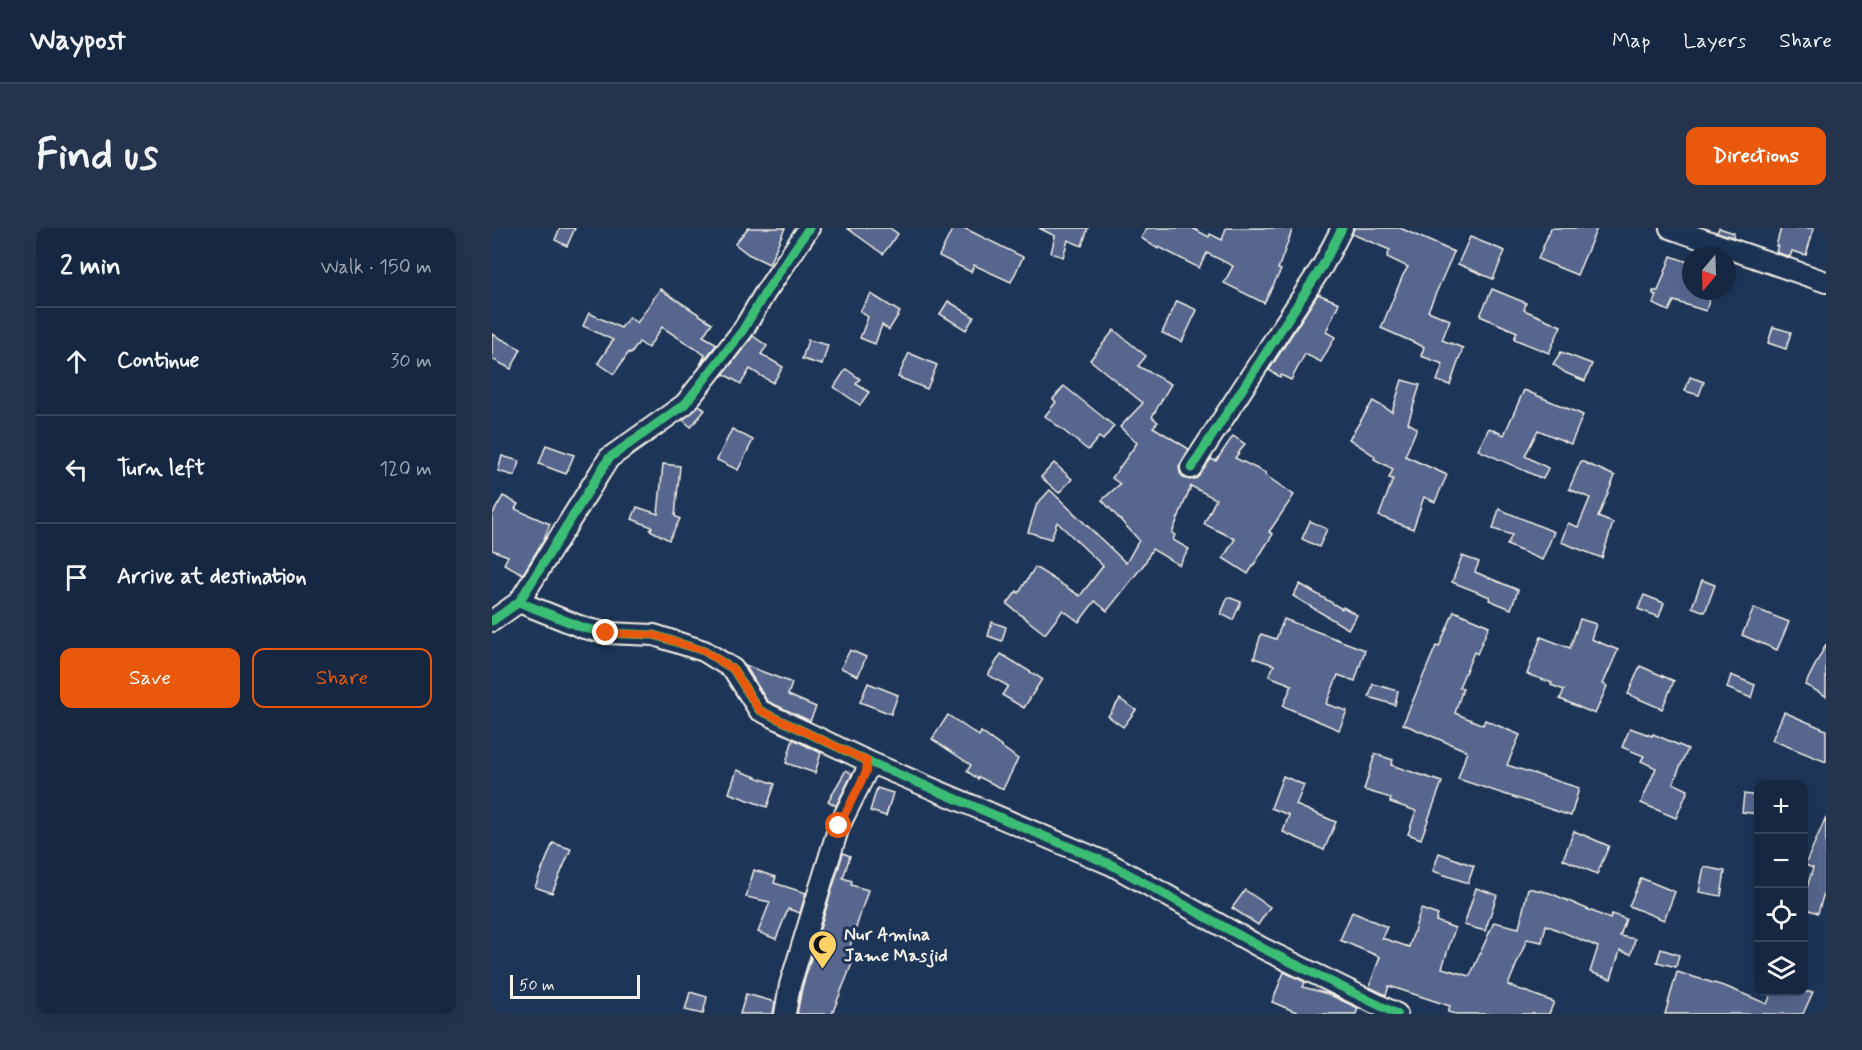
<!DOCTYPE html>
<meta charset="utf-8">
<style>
body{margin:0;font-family:Mynerve,sans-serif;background:#23344c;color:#f1f3f6}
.controls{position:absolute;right:18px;bottom:18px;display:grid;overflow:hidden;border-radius:12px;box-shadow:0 6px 24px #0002}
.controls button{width:54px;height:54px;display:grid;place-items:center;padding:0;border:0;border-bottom:2px solid #35445a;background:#162841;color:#f1f3f6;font:30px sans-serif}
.compass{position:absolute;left:1190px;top:18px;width:54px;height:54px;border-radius:50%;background:#162841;box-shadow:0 6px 24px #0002;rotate:199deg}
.scale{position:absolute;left:18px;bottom:15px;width:130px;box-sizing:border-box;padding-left:6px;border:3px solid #f4f1e8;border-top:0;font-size:16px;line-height:21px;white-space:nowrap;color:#f4f1e8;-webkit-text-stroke:4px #1d3557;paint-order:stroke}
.stop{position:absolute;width:18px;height:18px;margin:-14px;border:4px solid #ea580c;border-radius:50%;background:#fff}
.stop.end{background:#ea580c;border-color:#fff;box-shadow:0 2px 6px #0008}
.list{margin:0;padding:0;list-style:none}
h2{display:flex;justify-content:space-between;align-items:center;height:78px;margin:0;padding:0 24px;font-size:26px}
h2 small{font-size:20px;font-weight:400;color:#9ea6b1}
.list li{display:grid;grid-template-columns:39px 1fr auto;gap:18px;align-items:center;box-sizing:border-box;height:108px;padding:0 24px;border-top:2px solid #35445a}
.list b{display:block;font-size:22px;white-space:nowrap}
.list em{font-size:20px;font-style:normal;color:#9ea6b1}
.actions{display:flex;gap:12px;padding:18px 24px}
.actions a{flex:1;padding:14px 0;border:2px solid #ea580c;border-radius:12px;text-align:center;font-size:21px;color:#ea580c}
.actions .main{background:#ea580c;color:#fff}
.icon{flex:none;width:33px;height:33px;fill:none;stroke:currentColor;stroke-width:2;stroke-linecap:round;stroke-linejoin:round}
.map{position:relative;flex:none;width:1334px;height:786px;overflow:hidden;border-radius:12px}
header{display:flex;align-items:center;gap:36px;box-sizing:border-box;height:84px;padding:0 30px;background:#162841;border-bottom:2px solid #35445a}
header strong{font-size:28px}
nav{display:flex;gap:33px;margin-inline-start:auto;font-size:21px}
.intro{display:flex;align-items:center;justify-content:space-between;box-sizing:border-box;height:144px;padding:0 36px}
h1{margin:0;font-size:42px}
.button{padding:15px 27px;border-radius:12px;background:#ea580c;color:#fff;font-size:21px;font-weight:700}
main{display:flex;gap:36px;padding:0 36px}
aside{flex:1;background:#162841;border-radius:12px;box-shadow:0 6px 24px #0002}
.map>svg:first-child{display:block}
.building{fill:#57668d;stroke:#f4f1e8;stroke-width:1.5}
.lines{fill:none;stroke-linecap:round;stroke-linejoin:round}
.minor-casing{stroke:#f4f1e8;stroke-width:24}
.minor{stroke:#1d3557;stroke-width:20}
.cycleway-casing{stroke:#1d3557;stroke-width:13}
.cycleway{stroke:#3abd76;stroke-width:9}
.route{stroke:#ea580c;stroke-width:8}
.labels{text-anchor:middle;stroke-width:6;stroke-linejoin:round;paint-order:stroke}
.poi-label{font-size:18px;font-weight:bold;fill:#f4f1e8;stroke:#1d3557;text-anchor:start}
</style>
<header>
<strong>Waypost</strong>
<nav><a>Map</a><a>Layers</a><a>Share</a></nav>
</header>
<div class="intro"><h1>Find us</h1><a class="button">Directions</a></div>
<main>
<aside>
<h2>2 min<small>Walk · 150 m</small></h2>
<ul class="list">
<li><svg class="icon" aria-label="ahead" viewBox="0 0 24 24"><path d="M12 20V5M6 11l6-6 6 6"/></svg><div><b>Continue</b></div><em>30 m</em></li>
<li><svg class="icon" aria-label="left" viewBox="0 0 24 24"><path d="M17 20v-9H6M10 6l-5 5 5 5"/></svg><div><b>Turn left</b></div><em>120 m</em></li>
<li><svg class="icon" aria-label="arrive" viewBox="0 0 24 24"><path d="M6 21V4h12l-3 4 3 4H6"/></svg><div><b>Arrive at destination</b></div></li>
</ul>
<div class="actions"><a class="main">Save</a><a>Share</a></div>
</aside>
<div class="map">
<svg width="1334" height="786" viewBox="0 0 1334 786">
<rect width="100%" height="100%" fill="#1d3557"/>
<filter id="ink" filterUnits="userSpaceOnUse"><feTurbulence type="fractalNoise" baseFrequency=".0167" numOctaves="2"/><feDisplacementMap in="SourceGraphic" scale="12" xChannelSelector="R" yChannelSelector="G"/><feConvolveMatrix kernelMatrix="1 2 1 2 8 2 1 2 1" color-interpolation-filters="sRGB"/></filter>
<g filter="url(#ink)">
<g class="building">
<polygon points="68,0 83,0 75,18 63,12"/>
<polygon points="256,0 293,0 277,36 256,26 243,16"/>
<polygon points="355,0 398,0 406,6 391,26"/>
<polygon points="461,0 472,0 531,29 519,54 482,37 479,44 447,28"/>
<polygon points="547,0 596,0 590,18 576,12 571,29 559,25 563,8"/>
<polygon points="655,0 700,0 717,9 718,6 730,12 734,0 801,0 786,41 789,42 772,75 732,55 741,38 715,25 707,40 667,19 666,21 649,10"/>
<polygon points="862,0 908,0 962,24 936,83 958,92 950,112 971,120 958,157 945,153 951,136 929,128 932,119 889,100 911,47 916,39 895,29 898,22 860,6"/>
<polygon points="1059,0 1105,0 1085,47 1046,31"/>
<polygon points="1227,0 1242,5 1241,9 1225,4"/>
<polygon points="1289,0 1322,0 1314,27 1300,23 1298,29 1284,24 1286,18 1284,18"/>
<polygon points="978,9 1013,23 1001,51 966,36"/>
<polygon points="1179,28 1199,35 1199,63 1220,63 1214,83 1182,73 1177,83 1161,76 1164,67 1161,66 1161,63 1166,63"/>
<polygon points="168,61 220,95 211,108 225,116 208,137 213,127 170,99 156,120 147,114 139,126 137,124 122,146 106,135 121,112 91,98 97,85 129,100 137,89 145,95"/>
<polygon points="1000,61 1034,75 1032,82 1069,98 1057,125 1022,111 1025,104 988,88"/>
<polygon points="379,66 408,84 397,102 390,97 383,116 368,110 376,89 368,83"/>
<polygon points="826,66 847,75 834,104 843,109 829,134 813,126 799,152 789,147 788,149 777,142"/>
<polygon points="456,73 482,89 474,102 448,86"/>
<polygon points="685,73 705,82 690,114 670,105"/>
<polygon points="1281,99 1299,104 1294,121 1276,115"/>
<polygon points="622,102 654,128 646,138 679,156 660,189 666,194 661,199 697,221 687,239 688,245 692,250 698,252 705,250 719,231 724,233 741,208 753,216 743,230 774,245 773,247 802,267 777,304 781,306 756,346 731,330 743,311 712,296 724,271 699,258 680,305 683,307 681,312 697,321 687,337 660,321 653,335 615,383 603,373 587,394 571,382 553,406 515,376 525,363 527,365 543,339 588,368 611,338 565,294 559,311 536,304 545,276 558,262 634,335 647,312 610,272 628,256 620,250 645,215 628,199 651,175 598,132"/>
<polygon points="0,106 29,121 19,141 0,131"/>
<polygon points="261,108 275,118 269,126 291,139 281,155 258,141 249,156 232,146 229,149"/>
<polygon points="316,112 336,117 330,137 310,131"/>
<polygon points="1069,124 1100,136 1093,153 1074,145 1061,136"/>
<polygon points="417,125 445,137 435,161 406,149"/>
<polygon points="354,141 368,151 364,156 377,164 368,177 342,159"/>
<polygon points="1198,149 1212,154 1207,167 1193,163"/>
<polygon points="910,152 928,157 916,195 925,200 913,228 955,247 943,274 932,269 921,301 887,288 901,251 897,250 901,241 882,231 883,228 857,211 881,173 900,184"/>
<polygon points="572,158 622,198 611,212 607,209 596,222 553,188 564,174 561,171"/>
<polygon points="1032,162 1091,187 1079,216 1046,202 1033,228 1056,240 1051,251 986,222 997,200 1012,207"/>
<polygon points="207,177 213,182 199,199 191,192"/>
<polygon points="240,201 261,212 246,242 225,232"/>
<polygon points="54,217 82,227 74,246 47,236"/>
<polygon points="10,228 27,233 23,248 6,243"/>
<polygon points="1089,233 1123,248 1106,289 1121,295 1110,330 1069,314 1076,295 1086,299 1098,270 1077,261"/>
<polygon points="562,235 580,251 567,265 549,249"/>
<polygon points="171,236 188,238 183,288 188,291 177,312 158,302 160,299 140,291 145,279 166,286"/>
<polygon points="11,268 26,276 23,281 58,296 51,313 31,346 12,336 16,328 0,322 0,287"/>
<polygon points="1007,281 1062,304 1050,332 1015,317 1020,307 1001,301"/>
<polygon points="818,293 835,301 827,319 810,311"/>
<polygon points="970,328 987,334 983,344 1026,362 1019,381 997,372 998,369 960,354"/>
<polygon points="1210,352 1223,357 1213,384 1200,379"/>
<polygon points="808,356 850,381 851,379 865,387 856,401 801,368"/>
<polygon points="1152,367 1172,375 1167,389 1146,381"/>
<polygon points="736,369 749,374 741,392 729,386"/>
<polygon points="1262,380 1297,394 1285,422 1250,407"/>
<polygon points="962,383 997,398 985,426 982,424 967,459 971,460 963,485 991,497 993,492 1028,507 1015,537 1087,560 1079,588 966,551 975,523 911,496 944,418 947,419"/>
<polygon points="792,391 873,422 863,453 846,447 834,476 855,483 847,502 791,478 800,457 777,448 782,437 762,430 769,406 784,411"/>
<polygon points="1088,391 1104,396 1099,411 1126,422 1111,456 1115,458 1103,486 1068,471 1072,462 1059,457 1060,455 1035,446 1049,409 1078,420"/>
<polygon points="500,394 514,399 510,413 496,408"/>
<polygon points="1334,416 1334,468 1313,457"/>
<polygon points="358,422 374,429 366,448 349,440"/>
<polygon points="509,426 550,451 532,480 510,467 516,458 496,447"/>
<polygon points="253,437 300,455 296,467 324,479 318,493 275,473"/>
<polygon points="1148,438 1182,453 1170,481 1136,466"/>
<polygon points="1239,447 1263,457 1259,470 1235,460"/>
<polygon points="376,455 406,467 399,486 368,474"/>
<polygon points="881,456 906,463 903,477 877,469"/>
<polygon points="628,471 644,482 631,499 616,488"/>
<polygon points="1292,484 1334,502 1334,534 1280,512"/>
<polygon points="456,487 487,508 489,504 526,531 511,561 487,549 486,551 475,543 479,537 440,511"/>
<polygon points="1138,500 1160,508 1161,506 1196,521 1181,555 1196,562 1184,590 1149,575 1164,540 1149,533 1152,528 1130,519"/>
<polygon points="301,511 329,525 323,545 294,535"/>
<polygon points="883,526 901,532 899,537 950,554 929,611 916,606 924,583 898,574 899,570 872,562"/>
<polygon points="245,542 283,556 275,579 237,565"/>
<polygon points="354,542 360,546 344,578 336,573"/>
<polygon points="791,548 812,557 804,577 844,594 832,622 791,604 797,587 779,580"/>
<polygon points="385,560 401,565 394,588 378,583"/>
<polygon points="1252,566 1266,568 1266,586 1250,584"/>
<polygon points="1334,589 1334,658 1326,685 1311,680 1311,672 1321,640 1313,637"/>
<polygon points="1082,603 1117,618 1105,646 1071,631"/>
<polygon points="61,615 79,621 60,665 43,659"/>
<polygon points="351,625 358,628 351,650 360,653 359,657 376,662 356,725 363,728 340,786 305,786 310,760"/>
<polygon points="947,625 982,638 976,655 941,643"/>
<polygon points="1212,639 1233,643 1229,668 1207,664"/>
<polygon points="262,642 284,649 282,655 314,665 308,685 296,681 284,711 266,704 278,674 254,669"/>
<polygon points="1149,650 1183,664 1172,692 1137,678"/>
<polygon points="984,660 1005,667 993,703 972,697"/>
<polygon points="1036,660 1058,665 1118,691 1120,686 1134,691 1128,708 1143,711 1139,726 1128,723 1119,751 1098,744 1106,719 1054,697 1050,714 1035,711 1016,757 1062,774 1057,786 964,786 956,784 958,778 897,758 894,767 877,759 888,729 848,712 860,684 895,699 890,710 917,719 929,681 946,687 944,693 963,700 950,740 978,748 1002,694 1027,700"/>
<polygon points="753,662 778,679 766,697 740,680"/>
<polygon points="1169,721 1187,727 1184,739 1165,734"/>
<polygon points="792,744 813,754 811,759 836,766 866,780 864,786 809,786 780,774"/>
<polygon points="1185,744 1235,759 1275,776 1280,764 1321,764 1311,786 1173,786"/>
<polygon points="198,764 215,769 211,786 193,782"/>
<polygon points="254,766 283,774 281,786 248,786"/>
</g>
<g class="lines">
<defs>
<g id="minor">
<polyline points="1178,0 1334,54"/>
<polyline points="699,240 831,37 850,0"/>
<polyline points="27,374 117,230 193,176 251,102 273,65 317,0"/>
<polyline points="0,393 27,374 92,400 114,405 162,407 212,423 241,441 267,482 375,533 620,637 770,720 905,786"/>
<polyline points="293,786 298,757 347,598 374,544 375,533"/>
</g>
</defs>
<use href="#minor" class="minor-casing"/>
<use href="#minor" class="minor"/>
<defs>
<g id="cycleway">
<polyline points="699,240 831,37 850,0"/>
<polyline points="27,374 117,230 193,176 251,102 273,65 317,0"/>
<polyline points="0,393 27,374 92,400 114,405 162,407 212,423 241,441 267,482 375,533 620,637 770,720 905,786"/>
</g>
</defs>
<use href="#cycleway" class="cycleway-casing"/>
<use href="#cycleway" class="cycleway"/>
</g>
</g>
<g class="lines" filter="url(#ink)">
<polyline class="route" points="114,405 162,407 212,423 241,441 267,482 375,533 374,544 347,598"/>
</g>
<defs>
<symbol id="mosque-pin" viewBox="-11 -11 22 30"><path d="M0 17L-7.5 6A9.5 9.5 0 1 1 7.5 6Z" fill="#ffd166" stroke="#1d3557"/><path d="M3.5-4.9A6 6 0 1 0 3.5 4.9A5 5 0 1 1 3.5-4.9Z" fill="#111"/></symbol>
</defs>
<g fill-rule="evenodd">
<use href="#mosque-pin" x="314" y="700" width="33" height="45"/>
</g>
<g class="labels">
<g class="poi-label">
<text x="352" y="712">Nur Amina<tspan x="352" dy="21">Jame Masjid</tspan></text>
</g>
</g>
</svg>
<div class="controls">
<button>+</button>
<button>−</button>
<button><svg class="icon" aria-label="locate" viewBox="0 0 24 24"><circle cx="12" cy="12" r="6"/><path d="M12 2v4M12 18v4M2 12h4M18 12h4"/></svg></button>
<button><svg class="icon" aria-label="layers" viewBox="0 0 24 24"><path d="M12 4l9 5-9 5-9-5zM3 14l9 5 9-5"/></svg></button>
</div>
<svg class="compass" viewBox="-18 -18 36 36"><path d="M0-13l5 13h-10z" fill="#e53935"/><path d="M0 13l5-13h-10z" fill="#9ea6b1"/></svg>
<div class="scale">50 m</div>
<div class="stop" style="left:347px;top:598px"></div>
<div class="stop end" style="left:114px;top:405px"></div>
</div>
</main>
